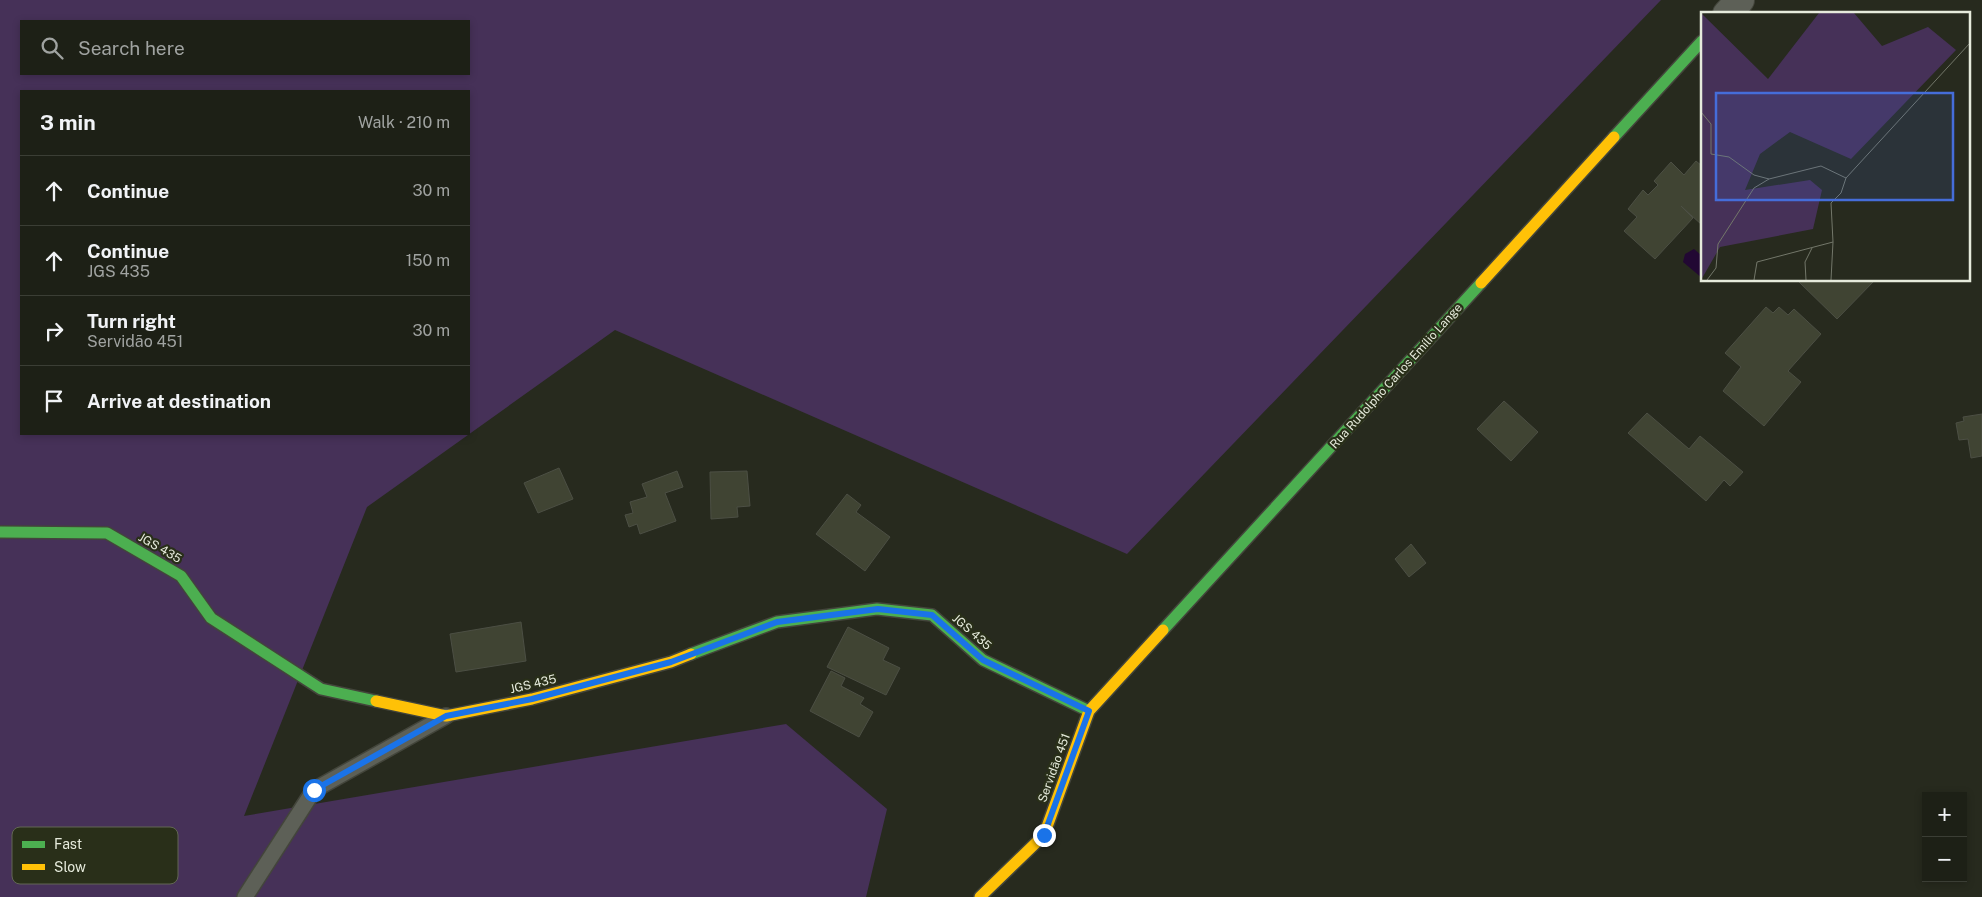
<!DOCTYPE html>
<meta charset="utf-8">
<style>
body{margin:0;font-family:"Public Sans",sans-serif;background:#25281f;color:#f1f3f6}
.controls{position:absolute;right:15px;bottom:15px;display:grid;overflow:hidden;border-radius:0px;box-shadow:0 2px 8px #0003}
.controls button{width:45px;height:45px;display:grid;place-items:center;padding:0;border:0;border-bottom:1px solid #3b3e35;background:#1d2016;color:#f1f3f6;font:25px sans-serif}
.stop{position:absolute;width:15px;height:15px;margin:-11px;border:4px solid #1a73e8;border-radius:50%;background:#fff}
.stop.end{background:#1a73e8;border-color:#fff;box-shadow:0 1px 5px #0008}
.list{margin:0;padding:0;list-style:none}
h2{display:flex;justify-content:space-between;align-items:center;height:65px;margin:0;padding:0 20px;font-size:21px}
h2 small{font-size:16px;font-weight:400;color:#a0a3a1}
.list li{display:grid;grid-template-columns:32px 1fr auto;gap:15px;align-items:center;box-sizing:border-box;height:70px;padding:0 20px;border-top:1px solid #3b3e35}
.list b{display:block;font-size:19px;white-space:nowrap}
.list p{margin:0;font-size:16px;white-space:nowrap;color:#a0a3a1}
.list em{font-size:16px;font-style:normal;color:#a0a3a1}
.icon{flex:none;width:28px;height:28px;fill:none;stroke:currentColor;stroke-width:2;stroke-linecap:round;stroke-linejoin:round}
.map{position:relative;flex:none;width:1982px;height:897px;overflow:hidden}
.search{position:absolute;background:#1d2016;box-shadow:0 2px 8px #0003;left:20px;top:20px;width:450px;height:55px;display:flex;align-items:center;gap:12px;box-sizing:border-box;padding:0 18px;border-radius:0px;color:#a0a3a1;font-size:19px}
.panel{position:absolute;background:#1d2016;box-shadow:0 2px 8px #0003;left:20px;top:90px;width:450px;height:345px;border-radius:0px}
.map>svg:first-child{display:block}
.green{fill:#463158;fill-rule:evenodd}
.water{fill:#220833}
.building{fill:#404433;stroke:#4c4f44}
.lines{fill:none;stroke-linecap:round;stroke-linejoin:round}
.lane-casing{stroke:#43453b;stroke-width:18}
.street-casing{stroke:#43453b;stroke-width:30}
.fast-casing{stroke:#43453b;stroke-width:14}
.slow-casing{stroke:#43453b;stroke-width:14}
.lane{stroke:#5d6057;stroke-width:15}
.street{stroke:#5d6057;stroke-width:28}
.fast{stroke:#4caf50;stroke-width:11}
.slow{stroke:#ffc107;stroke-width:11}
.route{stroke:#1a73e8;stroke-width:6}
.labels{text-anchor:middle;stroke-width:4.5;stroke-linejoin:round;paint-order:stroke}
.street-label{font-size:12px;fill:#e6ebdc;stroke:#292f19}
.inset-road{fill:none;stroke:#73776a;stroke-width:1}
.view{fill:#456dd9;fill-opacity:0.15;stroke:#456dd9;stroke-width:2.5}
.inset-edge{fill:none;stroke:#e6ebdc;stroke-width:2.5}
.key{fill:#292f19;stroke:#626754;stroke-width:1}
.key-label{font-size:14px;fill:#e6ebdc}
</style>
<div class="map">
<svg width="1982" height="897" viewBox="0 0 1982 897">
<rect width="100%" height="100%" fill="#272a1e"/>
<path class="green" d="M0 0H1661L1127 554 615 330 367 507 244 816 786 724 887 809 866 897H0ZM21 21H469V74H21ZM21 91H469V434H21Z"/>
<polygon class="water" points="1694,249 1702,256 1702,278 1683,262 1685,254"/>
<g class="building">
<polygon points="1696,161 1702,166 1702,225 1681,206 1693,218 1655,259 1624,231 1637,217 1628,209 1643,190 1648,195 1658,185 1654,181 1671,162 1684,175"/>
<polygon points="1797,280 1875,280 1837,319"/>
<polygon points="1766,307 1773,313 1779,307 1788,315 1794,309 1821,334 1788,371 1801,382 1764,426 1723,391 1741,367 1725,353"/>
<polygon points="1504,401 1538,432 1511,461 1477,429"/>
<polygon points="1647,413 1689,449 1700,436 1743,472 1730,486 1724,480 1706,501 1628,433"/>
<polygon points="1982,414 1982,456 1971,458 1968,439 1959,440 1956,423 1964,421 1963,417"/>
<polygon points="559,468 573,499 538,513 524,483"/>
<polygon points="677,471 683,487 665,493 676,521 640,534 637,524 629,527 625,515 633,513 630,502 647,497 642,484"/>
<polygon points="747,471 750,506 737,507 738,517 711,519 710,472"/>
<polygon points="847,494 861,505 856,512 890,537 865,571 816,534"/>
<polygon points="1411,544 1426,563 1409,577 1395,559"/>
<polygon points="521,622 526,661 456,672 450,634"/>
<polygon points="848,627 889,648 883,660 900,668 886,695 827,667"/>
<polygon points="831,671 845,678 841,686 864,698 860,704 873,712 859,737 810,711"/>
</g>
<g class="lines">
<defs>
<polyline id="lane" points="245,897 314,790 446,716"/>
<polyline id="street" points="1727,14 1740,0"/>
<g id="fast">
<polyline points="1614,137 1702,41"/>
<polyline points="0,532 107,533 181,576 211,618 321,689 376,701"/>
<polyline points="1163,630 1481,283"/>
<polyline points="691,654 777,622 877,609 932,615 983,660 1089,711"/>
</g>
<g id="slow">
<polyline points="1481,283 1614,137"/>
<polyline points="376,701 446,716 532,699 671,662 691,654"/>
<polyline points="980,897 1044,835 1089,711 1163,630"/>
</g>
</defs>
<use href="#lane" class="lane-casing"/>
<use href="#street" class="street-casing"/>
<use href="#fast" class="fast-casing"/>
<use href="#slow" class="slow-casing"/>
<use href="#lane" class="lane"/>
<use href="#street" class="street"/>
<use href="#fast" class="fast"/>
<use href="#slow" class="slow"/>
</g>
<g class="lines">
<polyline class="route" points="314,790 446,716 532,699 671,662 777,622 878,609 932,615 983,660 1089,711 1044,835"/>
</g>
<g class="labels">
<g class="street-label">
<text transform="translate(1396 376) rotate(-48)" y="4">Rua Rudolpho Carlos Emílio Lange</text>
<text transform="translate(160 548) rotate(30)" y="4">JGS 435</text>
<text transform="translate(972 632) rotate(41)" y="4">JGS 435</text>
<text transform="translate(533 684) rotate(-13)" y="4">JGS 435</text>
<text transform="translate(1054 768) rotate(-70)" y="4">Servidão 451</text>
</g>
</g>
<g transform="translate(1701 12)">
<rect width="269" height="269" fill="#272a1e"/>
<path d="M0 1 67 67 118 1H153L181 34 227 15 255 38 150 147 89 120 59 142 44 178 109 168 121 178 112 217 19 235 0 268Z" fill="#463158"/>
<path class="inset-road" d="M0 100 10 112V142L28 145 53 163 68 167 120 154 145 166M6 268 15 256 17 232 53 176 68 167M53 268 56 250 132 230 130 191 140 181 145 166 269 31M105 268 104 250 111 236M130 268 132 230"/>
<path class="view" d="M15 81H252V188H15Z"/>
<rect width="269" height="269" class="inset-edge"/>
</g>
<rect x="12" y="827" width="166" height="57" rx="8" class="key"/>
<rect x="22" y="841" width="23" height="7" fill="#4caf50"/>
<rect x="22" y="864" width="23" height="6" fill="#ffc107"/>
<g class="key-label">
<text x="54" y="849">Fast</text>
<text x="54" y="872">Slow</text>
</g>
</svg>
<div class="controls">
<button>+</button>
<button>−</button>
</div>
<div class="stop" style="left:314px;top:790px"></div>
<div class="stop end" style="left:1044px;top:835px"></div>
<div class="search"><svg class="icon" aria-label="search" viewBox="0 0 24 24"><circle cx="10" cy="10" r="6"/><path d="M15 15l6 6"/></svg>Search here</div>
<section class="panel">
<h2>3 min<small>Walk · 210 m</small></h2>
<ul class="list">
<li><svg class="icon" aria-label="ahead" viewBox="0 0 24 24"><path d="M12 20V5M6 11l6-6 6 6"/></svg><div><b>Continue</b></div><em>30 m</em></li>
<li><svg class="icon" aria-label="ahead" viewBox="0 0 24 24"><path d="M12 20V5M6 11l6-6 6 6"/></svg><div><b>Continue</b><p>JGS 435</p></div><em>150 m</em></li>
<li><svg class="icon" aria-label="right" viewBox="0 0 24 24"><path d="M7 20v-9h11M14 6l5 5-5 5"/></svg><div><b>Turn right</b><p>Servidão 451</p></div><em>30 m</em></li>
<li><svg class="icon" aria-label="arrive" viewBox="0 0 24 24"><path d="M6 21V4h12l-3 4 3 4H6"/></svg><div><b>Arrive at destination</b></div></li>
</ul>
</section>
</div>
